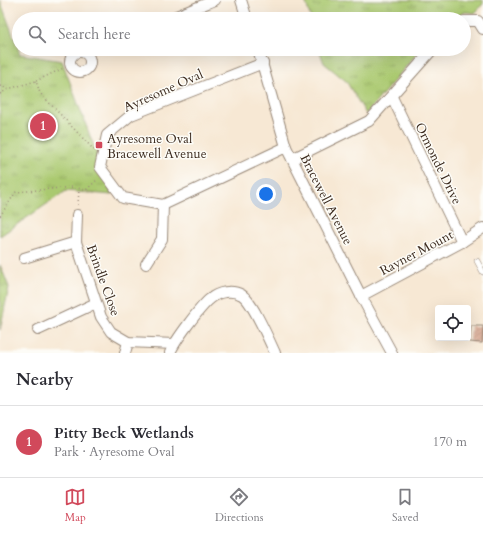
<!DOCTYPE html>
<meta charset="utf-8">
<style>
body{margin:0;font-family:Cardo,serif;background:#f7f7f7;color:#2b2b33}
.controls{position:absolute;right:12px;bottom:12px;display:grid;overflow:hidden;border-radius:4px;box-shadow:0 4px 16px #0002}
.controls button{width:36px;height:36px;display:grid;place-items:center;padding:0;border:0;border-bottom:1px solid #e1e1e2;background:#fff;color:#2b2b33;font:20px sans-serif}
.you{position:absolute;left:266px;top:194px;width:14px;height:14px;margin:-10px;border:3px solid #fff;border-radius:50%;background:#1a73e8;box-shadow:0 0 0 6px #1a73e833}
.badge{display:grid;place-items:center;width:26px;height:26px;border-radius:50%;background:#d1495b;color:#fff;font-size:13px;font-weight:700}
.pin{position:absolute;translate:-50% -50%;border:2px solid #fff;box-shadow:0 1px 4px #0006}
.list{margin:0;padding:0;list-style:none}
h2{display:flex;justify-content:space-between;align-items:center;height:52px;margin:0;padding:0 16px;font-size:17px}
h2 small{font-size:13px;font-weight:400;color:#7c7c81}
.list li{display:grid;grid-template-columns:26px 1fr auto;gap:12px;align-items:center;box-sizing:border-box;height:72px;padding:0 16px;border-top:1px solid #e1e1e2}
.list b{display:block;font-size:15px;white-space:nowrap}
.list p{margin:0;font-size:13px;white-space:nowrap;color:#7c7c81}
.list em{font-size:13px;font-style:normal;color:#7c7c81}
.icon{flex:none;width:22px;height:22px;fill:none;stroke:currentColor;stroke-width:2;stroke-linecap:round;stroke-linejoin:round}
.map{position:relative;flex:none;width:483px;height:353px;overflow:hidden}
.search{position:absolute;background:#fff;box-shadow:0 4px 16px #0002;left:12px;right:12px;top:12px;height:44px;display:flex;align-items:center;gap:10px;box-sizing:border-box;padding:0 14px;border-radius:22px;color:#7c7c81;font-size:15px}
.sheet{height:124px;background:#fff}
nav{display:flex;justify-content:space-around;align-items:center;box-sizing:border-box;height:56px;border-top:1px solid #e1e1e2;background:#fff;font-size:11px;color:#7c7c81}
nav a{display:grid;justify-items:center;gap:2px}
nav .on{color:#d1495b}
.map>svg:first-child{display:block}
.grass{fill:url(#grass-tufts);stroke:#727a47}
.building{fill:url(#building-hatch)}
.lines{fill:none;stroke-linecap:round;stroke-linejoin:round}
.lane-casing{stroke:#998979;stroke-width:6}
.street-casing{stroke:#998979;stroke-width:12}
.path{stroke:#998979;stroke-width:1.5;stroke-dasharray:1 3;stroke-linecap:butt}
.lane{stroke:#fff;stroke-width:5}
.street{stroke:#fff;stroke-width:10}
.poi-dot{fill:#d1495b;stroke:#fdfcf7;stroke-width:1.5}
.labels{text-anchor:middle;stroke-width:3;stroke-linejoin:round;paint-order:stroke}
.street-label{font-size:13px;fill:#3b2a1e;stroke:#fdfcf7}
.poi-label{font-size:13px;fill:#3b2a1e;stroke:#fdfcf7;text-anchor:start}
</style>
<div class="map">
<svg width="483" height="353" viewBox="0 0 483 353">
<defs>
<pattern id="grass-tufts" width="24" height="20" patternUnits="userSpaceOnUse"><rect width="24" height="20" fill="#aac970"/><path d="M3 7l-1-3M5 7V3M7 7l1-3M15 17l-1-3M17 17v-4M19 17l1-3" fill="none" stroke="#8ca35b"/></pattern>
<pattern id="building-hatch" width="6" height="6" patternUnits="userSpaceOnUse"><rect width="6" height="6" fill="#dba891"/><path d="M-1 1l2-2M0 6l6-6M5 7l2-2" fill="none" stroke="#b38976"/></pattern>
</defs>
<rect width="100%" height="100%" fill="#fdfcf7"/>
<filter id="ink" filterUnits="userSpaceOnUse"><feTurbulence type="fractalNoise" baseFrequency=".025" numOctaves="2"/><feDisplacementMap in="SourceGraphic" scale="8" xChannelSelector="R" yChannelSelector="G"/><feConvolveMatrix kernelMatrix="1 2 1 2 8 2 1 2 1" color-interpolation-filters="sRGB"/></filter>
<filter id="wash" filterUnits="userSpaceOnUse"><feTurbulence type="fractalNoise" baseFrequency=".012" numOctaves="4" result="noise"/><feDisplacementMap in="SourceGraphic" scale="16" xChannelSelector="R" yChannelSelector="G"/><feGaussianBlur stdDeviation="0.9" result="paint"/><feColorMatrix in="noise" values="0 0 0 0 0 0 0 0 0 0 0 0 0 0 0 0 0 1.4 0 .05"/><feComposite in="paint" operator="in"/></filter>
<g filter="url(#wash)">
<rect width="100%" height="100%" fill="#f7e8d4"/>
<g class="grass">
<polygon points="0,0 20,54 62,61 112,195 66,191 0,236"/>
<polygon points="305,0 483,0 483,4 475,13 465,12 451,19 311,19"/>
<polygon points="319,49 421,49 366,114 346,81 324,63"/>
<polygon points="0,265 9,287 0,330"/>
</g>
<g id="blocks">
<polygon class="building" points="471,326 483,326 482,343 470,342"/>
</g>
</g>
<g filter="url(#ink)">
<use href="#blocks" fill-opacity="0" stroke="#998979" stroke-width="1"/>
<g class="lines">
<defs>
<polyline id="lane" points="477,261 483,272"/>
<g id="street">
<polyline points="241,0 247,19"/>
<polyline points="169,19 215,0"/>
<polyline points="464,21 478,21 483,29"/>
<polyline points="258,49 286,147 361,296 392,353"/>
<circle cx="80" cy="62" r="10"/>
<polyline points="263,63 131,115 107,135 100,167 123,198 163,205 286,147"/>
<polyline points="392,97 462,242"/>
<polyline points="292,159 369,121 433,49"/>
<polyline points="77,215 76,242 101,317 111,332 128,342 174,344"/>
<polyline points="24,258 76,242"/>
<polyline points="146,264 162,239 163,205"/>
<polyline points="361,296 462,242 483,228"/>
<polyline points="38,330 96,303"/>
<polyline points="125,353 128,342"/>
<path d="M170 353C174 342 200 307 210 299 218 292 232 289 242 295 252 301 269 340 275 353"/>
</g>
</defs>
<use href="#lane" class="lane-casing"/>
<use href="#street" class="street-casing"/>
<g class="path">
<polyline points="36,81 70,65"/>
<polyline points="0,86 8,89 36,81 40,93 94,150"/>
<polyline points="0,94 8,89"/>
<polyline points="78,205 79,189"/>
<polyline points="0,216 16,192 73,187 86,190 97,180"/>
</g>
<use href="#lane" class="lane"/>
<use href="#street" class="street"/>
</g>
</g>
<rect class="poi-dot" x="95" y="141" width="8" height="8" rx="2"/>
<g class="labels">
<g class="street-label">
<text transform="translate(163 90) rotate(-24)" y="5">Ayresome Oval</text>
<text transform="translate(439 163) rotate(64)" y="5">Ormonde Drive</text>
<text transform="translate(327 199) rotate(63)" y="5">Bracewell Avenue</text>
<text transform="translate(416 252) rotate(-28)" y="5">Rayner Mount</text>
<text transform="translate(104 280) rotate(70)" y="5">Brindle Close</text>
</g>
<g class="poi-label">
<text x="107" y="143">Ayresome Oval<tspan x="107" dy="15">Bracewell Avenue</tspan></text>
</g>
</g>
</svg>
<div class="controls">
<button><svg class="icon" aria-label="locate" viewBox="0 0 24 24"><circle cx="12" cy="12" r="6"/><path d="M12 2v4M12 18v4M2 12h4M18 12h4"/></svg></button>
</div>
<div class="you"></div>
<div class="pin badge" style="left:43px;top:126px">1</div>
<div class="search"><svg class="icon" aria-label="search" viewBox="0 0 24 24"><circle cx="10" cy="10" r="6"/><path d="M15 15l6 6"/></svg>Search here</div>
</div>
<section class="sheet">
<h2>Nearby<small></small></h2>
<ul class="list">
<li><span class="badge">1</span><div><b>Pitty Beck Wetlands</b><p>Park · Ayresome Oval</p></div><em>170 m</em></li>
</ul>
</section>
<nav>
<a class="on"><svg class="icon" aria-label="map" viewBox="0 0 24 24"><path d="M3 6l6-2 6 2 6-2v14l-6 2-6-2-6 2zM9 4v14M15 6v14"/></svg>Map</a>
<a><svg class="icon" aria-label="directions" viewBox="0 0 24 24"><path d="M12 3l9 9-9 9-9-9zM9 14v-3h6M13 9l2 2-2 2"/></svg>Directions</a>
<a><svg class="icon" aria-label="saved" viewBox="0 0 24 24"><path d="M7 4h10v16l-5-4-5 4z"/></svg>Saved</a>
</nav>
